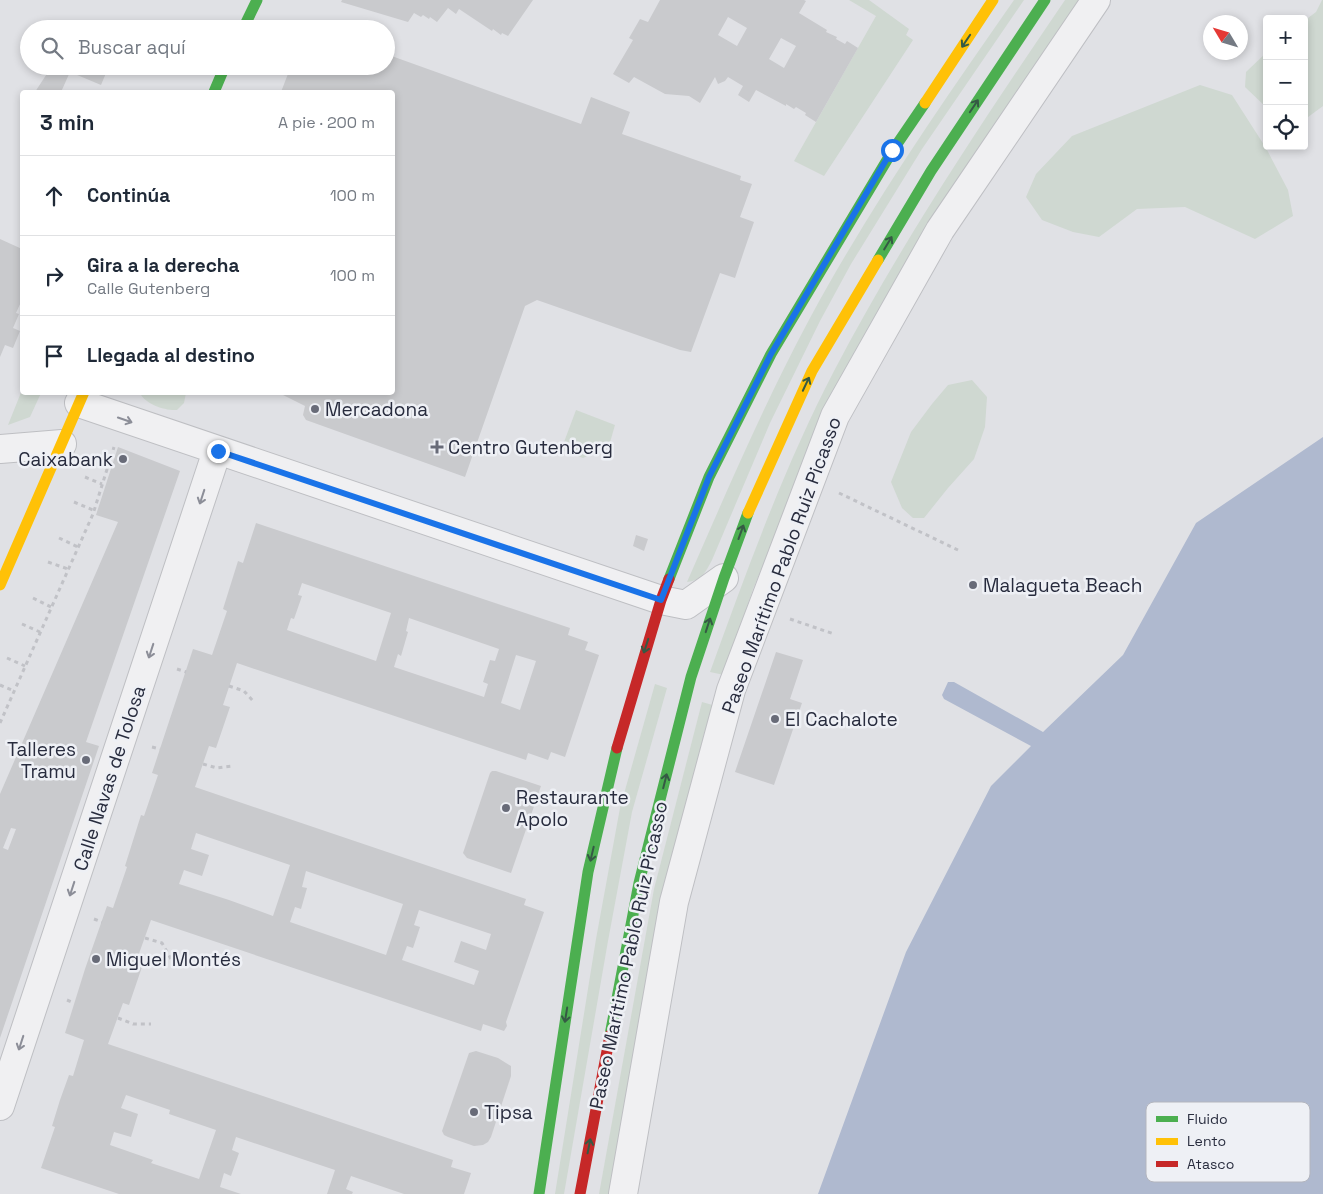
<!DOCTYPE html>
<html lang="es">
<meta charset="utf-8">
<style>
body{margin:0;font-family:"Space Grotesk",sans-serif;background:#f2f2f3;color:#1f2937}
.controls{position:absolute;right:15px;top:15px;display:grid;overflow:hidden;border-radius:5px;box-shadow:0 2px 8px #0003}
.controls button{width:45px;height:45px;display:grid;place-items:center;padding:0;border:0;border-bottom:1px solid #e0e1e3;background:#fff;color:#1f2937;font:25px sans-serif}
.compass{position:absolute;left:1203px;top:15px;width:45px;height:45px;border-radius:50%;background:#fff;box-shadow:0 2px 8px #0003;rotate:308deg}
.stop{position:absolute;width:15px;height:15px;margin:-11px;border:4px solid #1a73e8;border-radius:50%;background:#fff}
.stop.end{background:#1a73e8;border-color:#fff;box-shadow:0 1px 5px #0008}
.list{margin:0;padding:0;list-style:none}
h2{display:flex;justify-content:space-between;align-items:center;height:65px;margin:0;padding:0 20px;font-size:21px}
h2 small{font-size:16px;font-weight:400;color:#747a83}
.list li{display:grid;grid-template-columns:32px 1fr auto;gap:15px;align-items:center;box-sizing:border-box;height:80px;padding:0 20px;border-top:1px solid #e0e1e3}
.list b{display:block;font-size:19px;white-space:nowrap}
.list p{margin:0;font-size:16px;white-space:nowrap;color:#747a83}
.list em{font-size:16px;font-style:normal;color:#747a83}
.icon{flex:none;width:28px;height:28px;fill:none;stroke:currentColor;stroke-width:2;stroke-linecap:round;stroke-linejoin:round}
.map{position:relative;flex:none;width:1323px;height:1194px;overflow:hidden}
.search{position:absolute;background:#fff;box-shadow:0 2px 8px #0003;left:20px;top:20px;width:375px;height:55px;display:flex;align-items:center;gap:12px;box-sizing:border-box;padding:0 18px;border-radius:28px;color:#747a83;font-size:19px}
.panel{position:absolute;background:#fff;box-shadow:0 2px 8px #0003;left:20px;top:90px;width:375px;height:305px;border-radius:5px}
.map>svg:first-child{display:block}
.green{fill:#cfd8d1}
.water{fill:#afb9cf}
.building{fill:#c9cacd;fill-rule:evenodd}
.lines{fill:none;stroke-linecap:round;stroke-linejoin:round}
.street-casing{stroke:#bebfc3;stroke-width:30}
.path{stroke:#c1c2c7;stroke-width:3;stroke-dasharray:4 4;stroke-linecap:butt}
.street{stroke:#f0f0f2;stroke-width:28}
.fast{stroke:#4caf50;stroke-width:11}
.slow{stroke:#ffc107;stroke-width:11}
.jam{stroke:#c62828;stroke-width:11}
.oneway{stroke:#355a44}
.oneway2{stroke:#8c8e98}
.route{stroke:#1a73e8;stroke-width:6}
.poi-dot{fill:#686b78;stroke:#eef0f5;stroke-width:2}
.labels{text-anchor:middle;stroke-width:5;stroke-linejoin:round;paint-order:stroke}
.poi-label{font-size:19px;fill:#282c3e;stroke:#eef0f5;text-anchor:start}
.street-label{font-size:19px;fill:#282c3e;stroke:#eef0f5}
.key{fill:#eef0f5;stroke:#b3b5be;stroke-width:1}
.key-label{font-size:14px;fill:#282c3e}
</style>
<div class="map">
<svg width="1323" height="1194" viewBox="0 0 1323 1194">
<rect width="100%" height="100%" fill="#e0e1e5"/>
<g class="green">
<polygon points="849,0 869,0 909,29 906,35 913,40 824,176 794,161 876,16"/>
<path d="M1014 0H1024L922 149 851 264 820 321 770 423 712 560C706 572 701 581 687 582 726 493 764 404 810 318 870 207 942 103 1014 0Z"/>
<path d="M1065 0H1083L808 457 753 589 724 675 710 672C747 570 784 467 834 371 902 241 983 121 1065 0Z"/>
<polygon points="1322,0 1323,0 1323,106 1304,120 1304,21 1316,12"/>
<polygon points="1267,52 1267,108 1245,87 1246,72"/>
<polygon points="1200,85 1232,95 1266,148 1288,190 1293,216 1255,239 1185,207 1137,209 1099,237 1073,232 1042,220 1026,197 1036,174 1072,136"/>
<polygon points="972,380 987,397 985,427 974,459 948,488 924,518 913,518 902,508 891,482 911,432 932,404 948,385"/>
<polygon points="22,390 22,392 41,393 30,417 8,425"/>
<path d="M140 393 186 392V393L184 403 177 410C165 411 145 404 140 393Z"/>
<polygon points="576,410 615,425 609,446 583,458 561,450"/>
<polygon points="655,684 667,688 632,812 608,941 564,1194 555,1194 596,939 620,808"/>
<polygon points="702,702 716,706 612,1194 599,1194 654,889"/>
</g>
<polygon class="water" points="1323,437 1323,1194 818,1194 906,952 991,786 1031,746 944,699 942,695 948,682 954,682 1043,732 1123,655 1196,523"/>
<g class="building">
<polygon points="342,0 533,0 508,36 502,33 501,35 493,29 492,31 459,9 456,14 448,8 437,22 430,17 429,19 423,15 421,17 414,13 408,22 341,2"/>
<path d="M660 0H804L806 1 799 13 827 30 826 32 837 37 836 39 845 44 847 41 858 48 816 122 805 115 806 113 796 107 794 109 786 104V106L756 90 749 102 738 95 743 86 728 77 725 81 718 84 715 77 700 103 689 96 665 94 634 77 629 83 613 74 633 40 629 38 640 19 648 22ZM728 17 747 28 737 46 718 35ZM781 38 796 46 784 68 769 59Z"/>
<polygon points="386,54 581,124 591,97 630,112 622,134 741,176 740,180 752,184 740,217 754,222 745,248 735,278 720,273 691,352 680,350 537,300 525,306 465,477 306,420 303,415 305,406 277,392 392,392 392,92 281,92 291,66 386,66"/>
<polygon points="52,66 109,66 101,85 70,72 61,92 35,92"/>
<polygon points="0,239 22,249 22,302 21,302 16,313 19,314 13,328 20,331 13,348 5,345 0,357"/>
<path d="M118 447 180 471 86 742 99 746 0 1038V794L118 522 96 515ZM11 828 16 829 8 850 3 848Z"/>
<path d="M256 523 570 628 568 635 588 642 585 650 599 655 565 757 551 752 548 760 528 753 526 760 237 663 223 705 230 707 216 748 209 746 195 787 526 899 524 905 544 912 506 1022 507 1026 504 1031 483 1024 481 1031 151 920 136 962 143 964 129 1005 123 1003 108 1044 453 1160 451 1167 471 1173 464 1194H404L351 1176 346 1189 353 1192 352 1194H327L335 1170 236 1137 232 1150 239 1153 231 1176 224 1173 220 1187 241 1194H119L41 1168 55 1127 52 1126 60 1100 69 1075 73 1076 84 1040 65 1033 85 969 107 906 113 908 127 867 125 866 141 815 144 816 158 775 152 773 193 649 212 655 227 611 223 609 238 561 243 563ZM302 583 391 613 376 661 287 630 291 618 294 619 302 596 298 595ZM409 618 499 649 495 661 490 660 483 682 488 684 484 697 394 667 398 654 401 656 408 632 406 631ZM516 655 536 661 520 710 501 703ZM196 833 290 865 273 916 229 900 179 884 184 870 202 876 209 855 191 849ZM306 871 403 904 386 955 290 922 295 907 301 909 307 888 302 887ZM419 910 491 934 486 950 461 941 454 962 479 971 474 985 402 960 407 946 413 948 420 927 414 925ZM126 1095 170 1110 169 1114 216 1130 199 1179 151 1163 153 1160 110 1145 114 1132 131 1137 138 1114 121 1108Z"/>
<polygon points="636,535 648,539 644,551 633,546"/>
<polygon points="776,652 803,660 790,699 802,703 774,785 735,772"/>
<polygon points="492,771 496,771 541,786 511,873 467,858 463,853 490,773"/>
<polygon points="476,1051 498,1058 511,1066 511,1076 491,1137 488,1142 483,1145 474,1146 448,1137 444,1135 442,1131 469,1053"/>
</g>
<g class="lines">
<defs>
<g id="street">
<polyline points="79,403 661,600 686,605 724,578"/>
<polyline points="0,449 62,444"/>
<polyline points="0,1106 217,451"/>
<polyline points="623,1194 674,902 731,690 835,416 940,230 1096,0"/>
</g>
</defs>
<use href="#street" class="street-casing"/>
<g class="path">
<polyline points="85,477 102,484"/>
<polyline points="839,493 958,550"/>
<polyline points="74,502 93,510"/>
<polyline points="59,538 78,547"/>
<polyline points="48,562 68,569"/>
<polyline points="33,598 51,607"/>
<polyline points="790,619 834,634"/>
<polyline points="22,624 40,632"/>
<polyline points="7,658 25,666"/>
<polyline points="177,669 186,672"/>
<polyline points="0,685 14,691"/>
<polyline points="229,686 244,691 253,701"/>
<polyline points="0,723 93,514 114,447"/>
<polyline points="152,747 160,749"/>
<polyline points="203,764 217,768 232,766"/>
<polyline points="94,919 102,922"/>
<polyline points="145,938 162,943 171,959"/>
<polyline points="67,1000 74,1003"/>
<polyline points="118,1018 133,1024 151,1024"/>
</g>
<use href="#street" class="street"/>
<g class="fast">
<polyline points="243,29 257,0"/>
<polyline points="214,92 225,66"/>
<polyline points="878,260 931,171 1045,0"/>
<polyline points="669,579 709,477 771,354 893,150 925,103"/>
<polyline points="610,1035 639,883 691,677 724,578 748,513"/>
<polyline points="539,1194 588,872 617,748"/>
</g>
<g class="slow">
<polyline points="925,103 993,0"/>
<polyline points="748,513 812,371 878,260"/>
<polyline points="0,585 84,392"/>
</g>
<g class="jam">
<polyline points="617,748 661,600 669,579"/>
<polyline points="580,1194 610,1035"/>
</g>
</g>
<defs><path id="oneway-shaft" d="M-6 0H5M1.5-3L5.5 0L1.5 3" fill="none" stroke-width="1.6" stroke-linecap="round" stroke-linejoin="round" transform="scale(1.25)"/></defs>
<g class="oneway">
<use href="#oneway-shaft" transform="translate(966 41) rotate(124)"/>
<use href="#oneway-shaft" transform="translate(974 106) rotate(-56)"/>
<use href="#oneway-shaft" transform="translate(888 243) rotate(-59)"/>
<use href="#oneway-shaft" transform="translate(806 384) rotate(-65)"/>
<use href="#oneway-shaft" transform="translate(741 532) rotate(-70)"/>
<use href="#oneway-shaft" transform="translate(708 625) rotate(-72)"/>
<use href="#oneway-shaft" transform="translate(646 646) rotate(108)"/>
<use href="#oneway-shaft" transform="translate(665 781) rotate(-76)"/>
<use href="#oneway-shaft" transform="translate(592 854) rotate(103)"/>
<use href="#oneway-shaft" transform="translate(566 1015) rotate(99)"/>
<use href="#oneway-shaft" transform="translate(589 1146) rotate(-79)"/>
</g>
<g class="oneway2">
<use href="#oneway-shaft" transform="translate(125 420) rotate(19)"/>
<use href="#oneway-shaft" transform="translate(202 497) rotate(108)"/>
<use href="#oneway-shaft" transform="translate(151 651) rotate(108)"/>
<use href="#oneway-shaft" transform="translate(72 889) rotate(108)"/>
<use href="#oneway-shaft" transform="translate(21 1043) rotate(108)"/>
</g>
<g class="lines">
<polyline class="route" points="218,451 661,600 709,477 771,354 892,150"/>
</g>
<g class="poi-dot">
<circle cx="315" cy="409" r="5"/>
<path d="M434.5 439.5h5v5h5v5h-5v5h-5v-5h-5v-5h5z"/>
<circle cx="123" cy="459" r="5"/>
<circle cx="973" cy="585" r="5"/>
<circle cx="775" cy="719" r="5"/>
<circle cx="86" cy="760" r="5"/>
<circle cx="506" cy="808" r="5"/>
<circle cx="96" cy="959" r="5"/>
<circle cx="474" cy="1112" r="5"/>
</g>
<g class="labels">
<g class="poi-label">
<text x="325" y="416">Mercadona</text>
<text x="448" y="454">Centro Gutenberg</text>
<text x="113" y="466" text-anchor="end">Caixabank</text>
<text x="983" y="592">Malagueta Beach</text>
<text x="785" y="726">El Cachalote</text>
<text x="76" y="756" text-anchor="end">Talleres<tspan x="76" dy="22">Tramu</tspan></text>
<text x="516" y="804">Restaurante<tspan x="516" dy="22">Apolo</tspan></text>
<text x="106" y="966">Miguel Montés</text>
<text x="484" y="1119">Tipsa</text>
</g>
<g class="street-label">
<text transform="translate(781 565) rotate(-70)" y="7">Paseo Marítimo Pablo Ruiz Picasso</text>
<text transform="translate(109 778) rotate(-72)" y="7">Calle Navas de Tolosa</text>
<text transform="translate(628 955) rotate(-78)" y="7">Paseo Marítimo Pablo Ruiz Picasso</text>
</g>
</g>
<rect x="1146" y="1102" width="164" height="80" rx="8" class="key"/>
<rect x="1156" y="1116" width="22" height="6" fill="#4caf50"/>
<rect x="1156" y="1138" width="22" height="7" fill="#ffc107"/>
<rect x="1156" y="1161" width="22" height="6" fill="#c62828"/>
<g class="key-label">
<text x="1187" y="1124">Fluido</text>
<text x="1187" y="1146">Lento</text>
<text x="1187" y="1169">Atasco</text>
</g>
</svg>
<div class="controls">
<button>+</button>
<button>−</button>
<button><svg class="icon" aria-label="locate" viewBox="0 0 24 24"><circle cx="12" cy="12" r="6"/><path d="M12 2v4M12 18v4M2 12h4M18 12h4"/></svg></button>
</div>
<svg class="compass" viewBox="-18 -18 36 36"><path d="M0-13l5 13h-10z" fill="#e53935"/><path d="M0 13l5-13h-10z" fill="#747a83"/></svg>
<div class="stop" style="left:892px;top:150px"></div>
<div class="stop end" style="left:218px;top:451px"></div>
<div class="search"><svg class="icon" aria-label="search" viewBox="0 0 24 24"><circle cx="10" cy="10" r="6"/><path d="M15 15l6 6"/></svg>Buscar aquí</div>
<section class="panel">
<h2>3 min<small>A pie · 200 m</small></h2>
<ul class="list">
<li><svg class="icon" aria-label="ahead" viewBox="0 0 24 24"><path d="M12 20V5M6 11l6-6 6 6"/></svg><div><b>Continúa</b></div><em>100 m</em></li>
<li><svg class="icon" aria-label="right" viewBox="0 0 24 24"><path d="M7 20v-9h11M14 6l5 5-5 5"/></svg><div><b>Gira a la derecha</b><p>Calle Gutenberg</p></div><em>100 m</em></li>
<li><svg class="icon" aria-label="arrive" viewBox="0 0 24 24"><path d="M6 21V4h12l-3 4 3 4H6"/></svg><div><b>Llegada al destino</b></div></li>
</ul>
</section>
</div>
